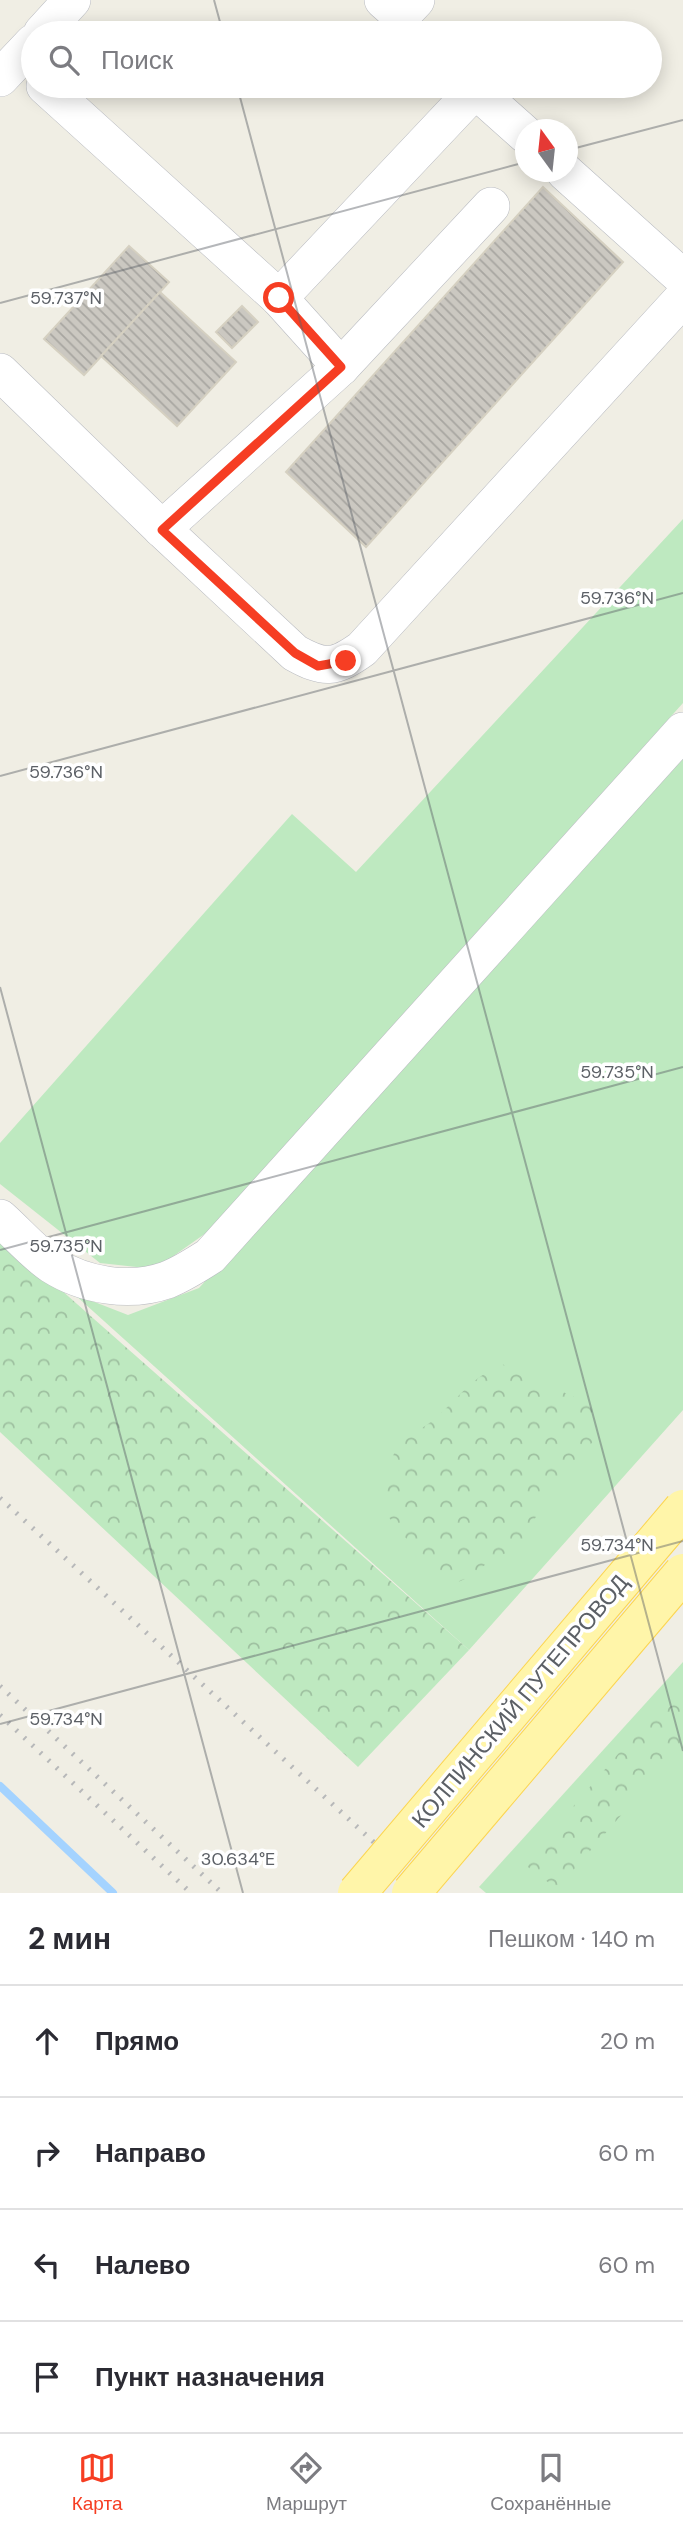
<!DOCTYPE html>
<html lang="ru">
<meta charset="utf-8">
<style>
body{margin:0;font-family:"DM Sans",sans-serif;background:#f2f2f3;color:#2b2b33}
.compass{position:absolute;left:515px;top:119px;width:63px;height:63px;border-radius:50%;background:#fff;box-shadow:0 4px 18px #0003;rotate:345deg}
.stop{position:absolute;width:21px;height:21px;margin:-16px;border:5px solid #f63e23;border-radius:50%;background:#fff}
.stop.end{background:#f63e23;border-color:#fff;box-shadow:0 2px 7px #0008}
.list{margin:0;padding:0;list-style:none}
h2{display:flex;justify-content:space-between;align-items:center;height:91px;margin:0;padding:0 28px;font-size:30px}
h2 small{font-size:23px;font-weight:400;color:#7c7c81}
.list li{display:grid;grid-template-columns:46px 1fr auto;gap:21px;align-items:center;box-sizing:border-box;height:112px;padding:0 28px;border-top:2px solid #e1e1e2}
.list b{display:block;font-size:26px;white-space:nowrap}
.list em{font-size:23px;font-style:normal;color:#7c7c81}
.icon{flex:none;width:38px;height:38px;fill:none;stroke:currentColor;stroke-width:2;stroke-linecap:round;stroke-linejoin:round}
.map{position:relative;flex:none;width:683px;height:1893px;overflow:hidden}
.search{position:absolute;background:#fff;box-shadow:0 4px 18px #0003;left:21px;right:21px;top:21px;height:77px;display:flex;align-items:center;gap:18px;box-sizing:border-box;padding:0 24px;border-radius:38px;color:#7c7c81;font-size:26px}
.sheet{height:539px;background:#fff}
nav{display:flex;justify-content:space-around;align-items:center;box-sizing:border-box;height:98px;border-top:2px solid #e1e1e2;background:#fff;font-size:19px;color:#7c7c81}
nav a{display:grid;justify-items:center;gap:4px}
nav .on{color:#f63e23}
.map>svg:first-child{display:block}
.grass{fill:#bee9c0}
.forest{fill:url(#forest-crowns)}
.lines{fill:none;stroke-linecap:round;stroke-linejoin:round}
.stream{stroke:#a4d3ff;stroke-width:8}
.building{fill:url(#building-back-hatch);stroke:#d5d0c1;stroke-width:2}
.minor-casing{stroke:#b9bbc1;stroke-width:38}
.minor{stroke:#fff;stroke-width:37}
.rail{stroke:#b7b8b9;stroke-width:5;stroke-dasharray:2 9;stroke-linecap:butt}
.major-bridge-casing{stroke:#fcd550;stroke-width:40;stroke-linecap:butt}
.major-bridge{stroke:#fff5a9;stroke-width:38}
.route{stroke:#f63e23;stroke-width:9}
.ticks{fill:none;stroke:#5c6066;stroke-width:2;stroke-opacity:0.45}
.labels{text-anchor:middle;stroke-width:7;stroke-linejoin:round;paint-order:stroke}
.street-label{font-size:23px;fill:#5c6066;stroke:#fff}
.ticks-label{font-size:18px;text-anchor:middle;fill:#5c6066;stroke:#fff;stroke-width:7;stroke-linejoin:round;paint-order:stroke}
</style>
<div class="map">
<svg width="683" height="1893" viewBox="0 0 683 1893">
<defs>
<pattern id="forest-crowns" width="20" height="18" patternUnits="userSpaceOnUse" patternTransform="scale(1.75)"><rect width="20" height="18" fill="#bee9c0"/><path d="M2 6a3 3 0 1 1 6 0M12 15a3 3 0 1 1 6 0" fill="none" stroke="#9ec0a0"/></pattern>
<pattern id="building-back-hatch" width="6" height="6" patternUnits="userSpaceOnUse" patternTransform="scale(1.75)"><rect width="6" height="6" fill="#cbc8c1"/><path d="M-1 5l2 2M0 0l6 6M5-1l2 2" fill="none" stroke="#a8a6a1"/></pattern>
</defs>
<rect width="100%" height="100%" fill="#f0eee4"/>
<g class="grass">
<polygon points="683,519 683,703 206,1233 155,1269 100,1263 0,1184 0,1143 292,814 356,872"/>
<polygon points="683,759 683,1410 469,1650 74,1294 128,1315 199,1288"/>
<polygon points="683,1662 683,1893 486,1893 479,1887"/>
</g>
<g class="forest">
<polygon points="0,1236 469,1650 358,1767 0,1432"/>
<path d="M502 1364 598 1408 597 1436 585 1452 561 1475 546 1497 524 1540 512 1551 493 1558 472 1576 451 1585C434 1559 396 1537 385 1509 379 1494 390 1454 401 1443 411 1434 425 1427 436 1418 458 1398 474 1376 502 1364Z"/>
<polygon points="683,1678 683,1744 557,1889 524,1864"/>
</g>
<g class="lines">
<polyline class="stream" points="0,1786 113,1893"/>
</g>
<g class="building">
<polygon points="543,187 623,262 366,547 286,472"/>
<polygon points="129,246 169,282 84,375 44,339"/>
<polygon points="160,292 236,362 177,426 101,356"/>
<polygon points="242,306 258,322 232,348 216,332"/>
</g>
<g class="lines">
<defs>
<g id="minor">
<polyline points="383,0 401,16 416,0"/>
<polyline points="42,33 72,0"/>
<polyline points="0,78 33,43"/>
<polyline points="45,86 279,298 341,367"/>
<polyline points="471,86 526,135"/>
<polyline points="565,172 683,278"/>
<polyline points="279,298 475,90"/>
<path d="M0 372 162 529 295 653C324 669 334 669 362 649L683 298"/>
<polyline points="162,529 341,367 491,206"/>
<path d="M0 1218C17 1233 34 1253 52 1265 85 1286 130 1293 167 1280 182 1274 196 1265 210 1256L683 731"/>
</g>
</defs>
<use href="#minor" class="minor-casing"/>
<use href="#minor" class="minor"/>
<g class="rail">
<polyline points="0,1498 429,1893"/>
<polyline points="0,1686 222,1893"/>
<polyline points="0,1715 191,1893"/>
</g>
<defs>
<g id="major-bridge">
<polyline points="357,1893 683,1509"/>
<polyline points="411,1893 683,1573"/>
</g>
</defs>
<use href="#major-bridge" class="major-bridge-casing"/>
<use href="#major-bridge" class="major-bridge"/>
</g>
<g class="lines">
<polyline class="route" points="279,298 341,367 162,530 295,653 318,666 346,661"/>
</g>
<path class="ticks" d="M214 0 223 33M237 86 683 1751M568 150 683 120M0 303 526 162M0 776 683 593M0 987 243 1893M0 1250 683 1067M0 1724 683 1541"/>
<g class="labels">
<g class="street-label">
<text transform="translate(520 1701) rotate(-50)" y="8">КОЛПИНСКИЙ ПУТЕПРОВОД</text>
</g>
</g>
<g class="ticks-label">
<text x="66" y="304">59.737°N</text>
<text x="617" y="604">59.736°N</text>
<text x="66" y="778">59.736°N</text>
<text x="617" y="1078">59.735°N</text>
<text x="66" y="1252">59.735°N</text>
<text x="617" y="1551">59.734°N</text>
<text x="66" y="1725">59.734°N</text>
<text x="238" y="1865">30.634°E</text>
</g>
</svg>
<svg class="compass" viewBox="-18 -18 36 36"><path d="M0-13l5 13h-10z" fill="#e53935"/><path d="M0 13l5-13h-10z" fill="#7c7c81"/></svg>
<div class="stop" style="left:279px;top:298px"></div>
<div class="stop end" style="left:346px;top:661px"></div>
<div class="search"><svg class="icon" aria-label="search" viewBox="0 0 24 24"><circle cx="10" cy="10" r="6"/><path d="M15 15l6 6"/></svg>Поиск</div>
</div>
<section class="sheet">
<h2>2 мин<small>Пешком · 140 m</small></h2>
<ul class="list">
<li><svg class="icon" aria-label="ahead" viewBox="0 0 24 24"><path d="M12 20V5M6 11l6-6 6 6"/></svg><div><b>Прямо</b></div><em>20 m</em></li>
<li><svg class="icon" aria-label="right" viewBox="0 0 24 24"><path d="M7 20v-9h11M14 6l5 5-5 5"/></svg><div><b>Направо</b></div><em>60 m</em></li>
<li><svg class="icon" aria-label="left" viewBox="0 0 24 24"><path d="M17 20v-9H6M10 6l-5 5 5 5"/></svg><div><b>Налево</b></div><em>60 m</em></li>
<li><svg class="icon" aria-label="arrive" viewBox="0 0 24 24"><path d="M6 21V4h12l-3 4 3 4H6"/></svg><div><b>Пункт назначения</b></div></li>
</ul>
</section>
<nav>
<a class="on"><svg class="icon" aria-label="map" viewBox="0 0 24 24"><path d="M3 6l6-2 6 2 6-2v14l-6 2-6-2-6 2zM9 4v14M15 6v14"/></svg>Карта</a>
<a><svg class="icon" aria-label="directions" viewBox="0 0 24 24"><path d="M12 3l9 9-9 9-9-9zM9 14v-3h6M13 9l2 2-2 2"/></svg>Маршрут</a>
<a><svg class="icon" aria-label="saved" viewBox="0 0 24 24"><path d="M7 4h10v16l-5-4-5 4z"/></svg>Сохранённые</a>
</nav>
